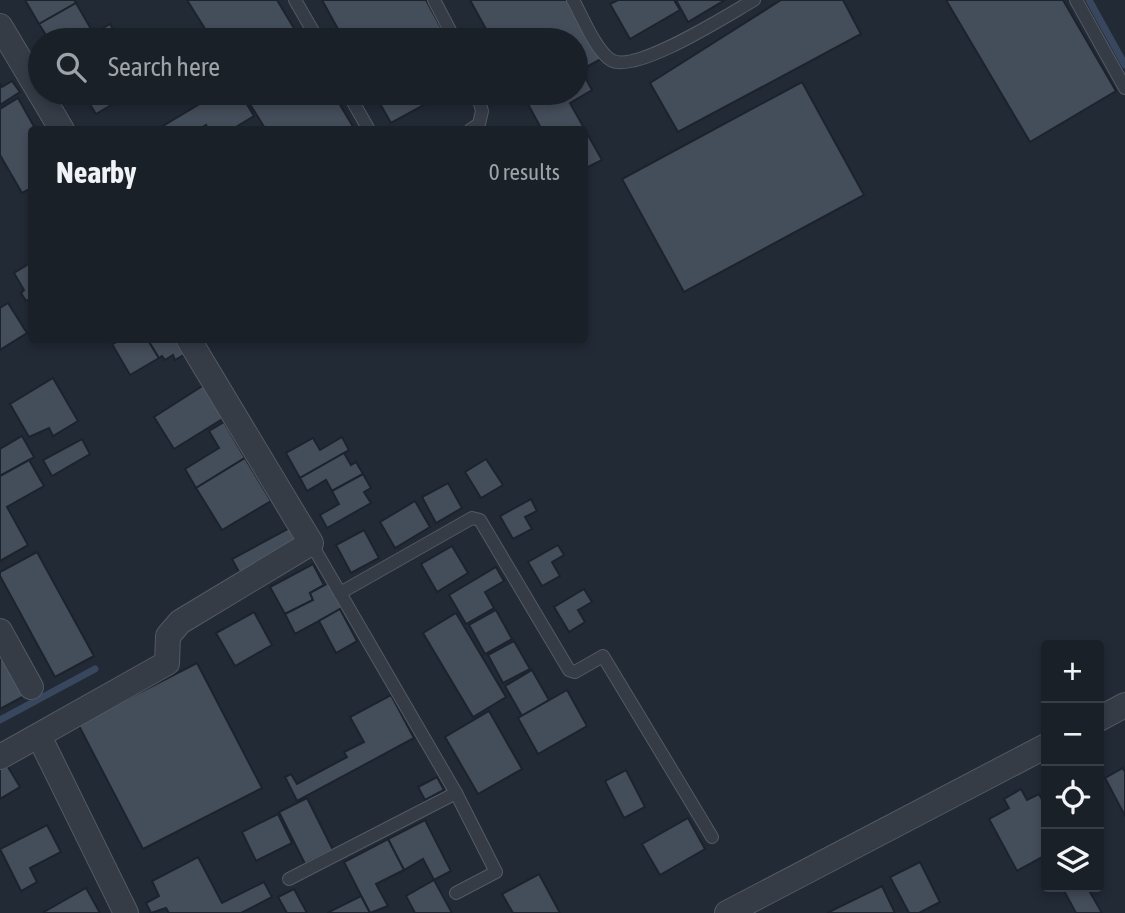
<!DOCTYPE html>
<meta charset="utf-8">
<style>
body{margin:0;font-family:"Asap Condensed",sans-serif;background:#272d34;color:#f1f3f6}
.controls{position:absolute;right:21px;bottom:21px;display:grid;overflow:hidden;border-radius:7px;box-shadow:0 4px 10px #0003}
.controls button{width:63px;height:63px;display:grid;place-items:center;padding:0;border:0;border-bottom:2px solid #383e45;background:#1a2028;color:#f1f3f6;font:35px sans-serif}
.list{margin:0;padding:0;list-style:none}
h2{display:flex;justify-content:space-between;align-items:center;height:91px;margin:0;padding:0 28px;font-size:30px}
h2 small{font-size:23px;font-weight:400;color:#9fa3a8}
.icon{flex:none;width:38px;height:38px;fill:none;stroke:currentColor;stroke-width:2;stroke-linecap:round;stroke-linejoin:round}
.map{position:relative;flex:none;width:1125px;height:913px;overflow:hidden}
.search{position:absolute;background:#1a2028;box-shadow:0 4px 10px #0003;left:28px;top:28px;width:560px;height:77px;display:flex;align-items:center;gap:18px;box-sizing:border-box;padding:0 24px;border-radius:38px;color:#9fa3a8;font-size:26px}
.panel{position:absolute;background:#1a2028;box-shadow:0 4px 10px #0003;left:28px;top:126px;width:560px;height:217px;border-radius:7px}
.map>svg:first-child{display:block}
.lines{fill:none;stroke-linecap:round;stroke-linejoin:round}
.stream{stroke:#39475e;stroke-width:7}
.building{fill:#444d5a;stroke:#1d232d;stroke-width:2}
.lane-casing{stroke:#535a64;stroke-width:14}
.street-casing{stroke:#535a64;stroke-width:26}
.lane{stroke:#353c46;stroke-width:12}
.street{stroke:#353c46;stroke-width:24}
</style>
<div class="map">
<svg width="1125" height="913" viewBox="0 0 1125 913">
<rect width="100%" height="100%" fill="#222a36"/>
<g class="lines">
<g class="stream">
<polyline points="1089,0 1125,65"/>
<polyline points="0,720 95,669"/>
</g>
</g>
<g class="building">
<polygon points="25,0 74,0 76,3 39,24"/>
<polygon points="187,0 277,0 301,40 212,40"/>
<polygon points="322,0 426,0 448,40 344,40"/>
<polygon points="470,0 568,0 601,59 581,70 592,90 570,103 602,160 584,169 584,130 542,130 522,93 576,93 576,40 492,40"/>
<polygon points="618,0 674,0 680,10 630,39 610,4"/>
<polygon points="676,0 725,0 688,22"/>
<polygon points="781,0 843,0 861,34 678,132 650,83"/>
<polygon points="946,0 1063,0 1116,91 1030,142"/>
<polygon points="76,3 91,29 72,40 49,40 39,24"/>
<polygon points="110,24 119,39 96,40 102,37 98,31"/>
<polygon points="12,81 20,92 0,105 0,84 2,87"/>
<polygon points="802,82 864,195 684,292 622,179"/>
<polygon points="83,93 127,93 128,95 96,114"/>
<polygon points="218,93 240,93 254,116 231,130 209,130 206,125 198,130 165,130 163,126"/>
<polygon points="243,93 333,93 355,130 266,130"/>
<polygon points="374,93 446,93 391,123"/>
<polygon points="18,98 36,130 32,130 32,188 22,193 0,155 0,109"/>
<polygon points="32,262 32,298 26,301 21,293 24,290 14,273"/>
<polygon points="8,303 27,333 0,350 0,308"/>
<polygon points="121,340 148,340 159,358 130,375 112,344"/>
<polygon points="148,340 179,340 187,353 175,360 173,355 165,360 162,356 159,358"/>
<polygon points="53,378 78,421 53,436 49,428 29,437 10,404"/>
<polygon points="204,385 224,418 174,449 154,417"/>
<polygon points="224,422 245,458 196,488 185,469 219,448 209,431"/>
<polygon points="22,436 34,457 0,476 0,449"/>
<polygon points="342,437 349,450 300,478 286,453 313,438 320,450"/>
<polygon points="82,439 90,454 52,476 43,460"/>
<polygon points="344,453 351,465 356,462 363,474 332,491 326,480 307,491 300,478"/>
<polygon points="245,458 271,501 222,530 196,488"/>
<polygon points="486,459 503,485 481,498 465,472"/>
<polygon points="29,460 44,486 7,507 28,545 0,561 0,476"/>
<polygon points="363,474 371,488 364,492 371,503 327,528 320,515 339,504 332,491"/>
<polygon points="448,483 462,508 436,523 422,497"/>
<polygon points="531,499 537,511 525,517 532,529 513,539 500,516"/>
<polygon points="415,501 430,527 395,548 380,522"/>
<polygon points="293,526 301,542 240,574 232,559"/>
<polygon points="364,530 379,558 351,573 336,545"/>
<polygon points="558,545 564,555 552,562 560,576 542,586 528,562"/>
<polygon points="452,546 468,573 437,592 421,564"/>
<polygon points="37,552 94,656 55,677 0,576 0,572"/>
<polygon points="313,564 324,585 310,593 313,600 285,614 270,587"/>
<polygon points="496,567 504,581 485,592 494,608 466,624 449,595"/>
<polygon points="330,582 343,608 295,634 285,614 313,600 310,593"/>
<polygon points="584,589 592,602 578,610 585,622 569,632 554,607"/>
<polygon points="340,609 357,641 336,653 319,621"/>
<polygon points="496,610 512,639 485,654 469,625"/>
<polygon points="254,612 272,645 235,666 216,633"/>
<polygon points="456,613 506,697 473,717 423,633"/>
<polygon points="514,641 530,669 503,683 488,655"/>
<polygon points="0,642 28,694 0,709"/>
<polygon points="197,663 262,788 143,849 78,724"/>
<polygon points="532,670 549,700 522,716 505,686"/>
<polygon points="567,690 587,726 538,754 518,718"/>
<polygon points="391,695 414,738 297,801 285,777 291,774 297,784 347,757 344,752 364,742 350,717"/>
<polygon points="489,711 522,769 478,794 445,737"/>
<polygon points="5,762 20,787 0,799 0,766"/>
<polygon points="1123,768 1125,772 1125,816 1105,778"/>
<polygon points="626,770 645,807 624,818 605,781"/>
<polygon points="437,777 444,790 425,800 418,787"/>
<polygon points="1021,789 1027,800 1039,794 1046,807 1046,855 1017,871 989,819 1009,808 1004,799"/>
<polygon points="307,798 333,850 305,864 279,812"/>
<polygon points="278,814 292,843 256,861 242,832"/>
<polygon points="688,818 705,849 660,875 642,844"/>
<polygon points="425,820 451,871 434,880 423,859 404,870 388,839"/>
<polygon points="47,825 61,852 30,868 37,882 21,891 0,849"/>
<polygon points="388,839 404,870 376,884 388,906 370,913 344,862"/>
<polygon points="198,857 222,903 264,882 272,897 241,913 169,913 166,908 151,913 146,903 159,896 152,881"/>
<polygon points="920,862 940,902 919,913 909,913 890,877"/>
<polygon points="539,874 560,913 513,913 502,894"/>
<polygon points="434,880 452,913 415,913 406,896"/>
<polygon points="882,886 895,913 827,913"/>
<polygon points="1062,887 1087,887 1102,913 1076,913"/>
<polygon points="86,888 100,913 45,913 44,912"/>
<polygon points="294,889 307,913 287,913 278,897"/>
<polygon points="361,896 370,913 327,913"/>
</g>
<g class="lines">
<defs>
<g id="lane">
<polyline points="295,0 318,40"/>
<polyline points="434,0 455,40"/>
<path d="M573 0C582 16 596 51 611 60 635 75 729 14 754 0"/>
<polyline points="1076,0 1125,88"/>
<polyline points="348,93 369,130"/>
<polyline points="470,130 479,124 482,111 477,93"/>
<polyline points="311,543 456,793 496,872 456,893"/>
<polyline points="340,593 472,518 480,520 569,670 575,672 603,656 712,837"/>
<polyline points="289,879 456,793"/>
</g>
<g id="street">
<polyline points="0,26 40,93"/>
<polyline points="40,93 62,130"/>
<polyline points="0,631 31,687"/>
<polyline points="1099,719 1125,705"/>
<polyline points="39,736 126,913"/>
<polyline points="0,757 167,663 168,636 180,622 311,543 189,340"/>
<polyline points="727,913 1046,746"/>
</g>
</defs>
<use href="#lane" class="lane-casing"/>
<use href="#street" class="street-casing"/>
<use href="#lane" class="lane"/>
<use href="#street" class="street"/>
</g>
</svg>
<div class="controls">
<button>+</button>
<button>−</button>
<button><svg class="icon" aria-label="locate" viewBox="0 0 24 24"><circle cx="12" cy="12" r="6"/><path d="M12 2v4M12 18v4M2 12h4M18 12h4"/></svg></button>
<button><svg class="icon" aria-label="layers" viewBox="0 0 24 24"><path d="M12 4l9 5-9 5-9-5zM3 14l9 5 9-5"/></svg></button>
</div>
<div class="search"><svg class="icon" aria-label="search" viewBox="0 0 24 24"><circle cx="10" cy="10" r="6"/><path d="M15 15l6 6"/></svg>Search here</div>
<section class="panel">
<h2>Nearby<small>0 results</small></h2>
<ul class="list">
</ul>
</section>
</div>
